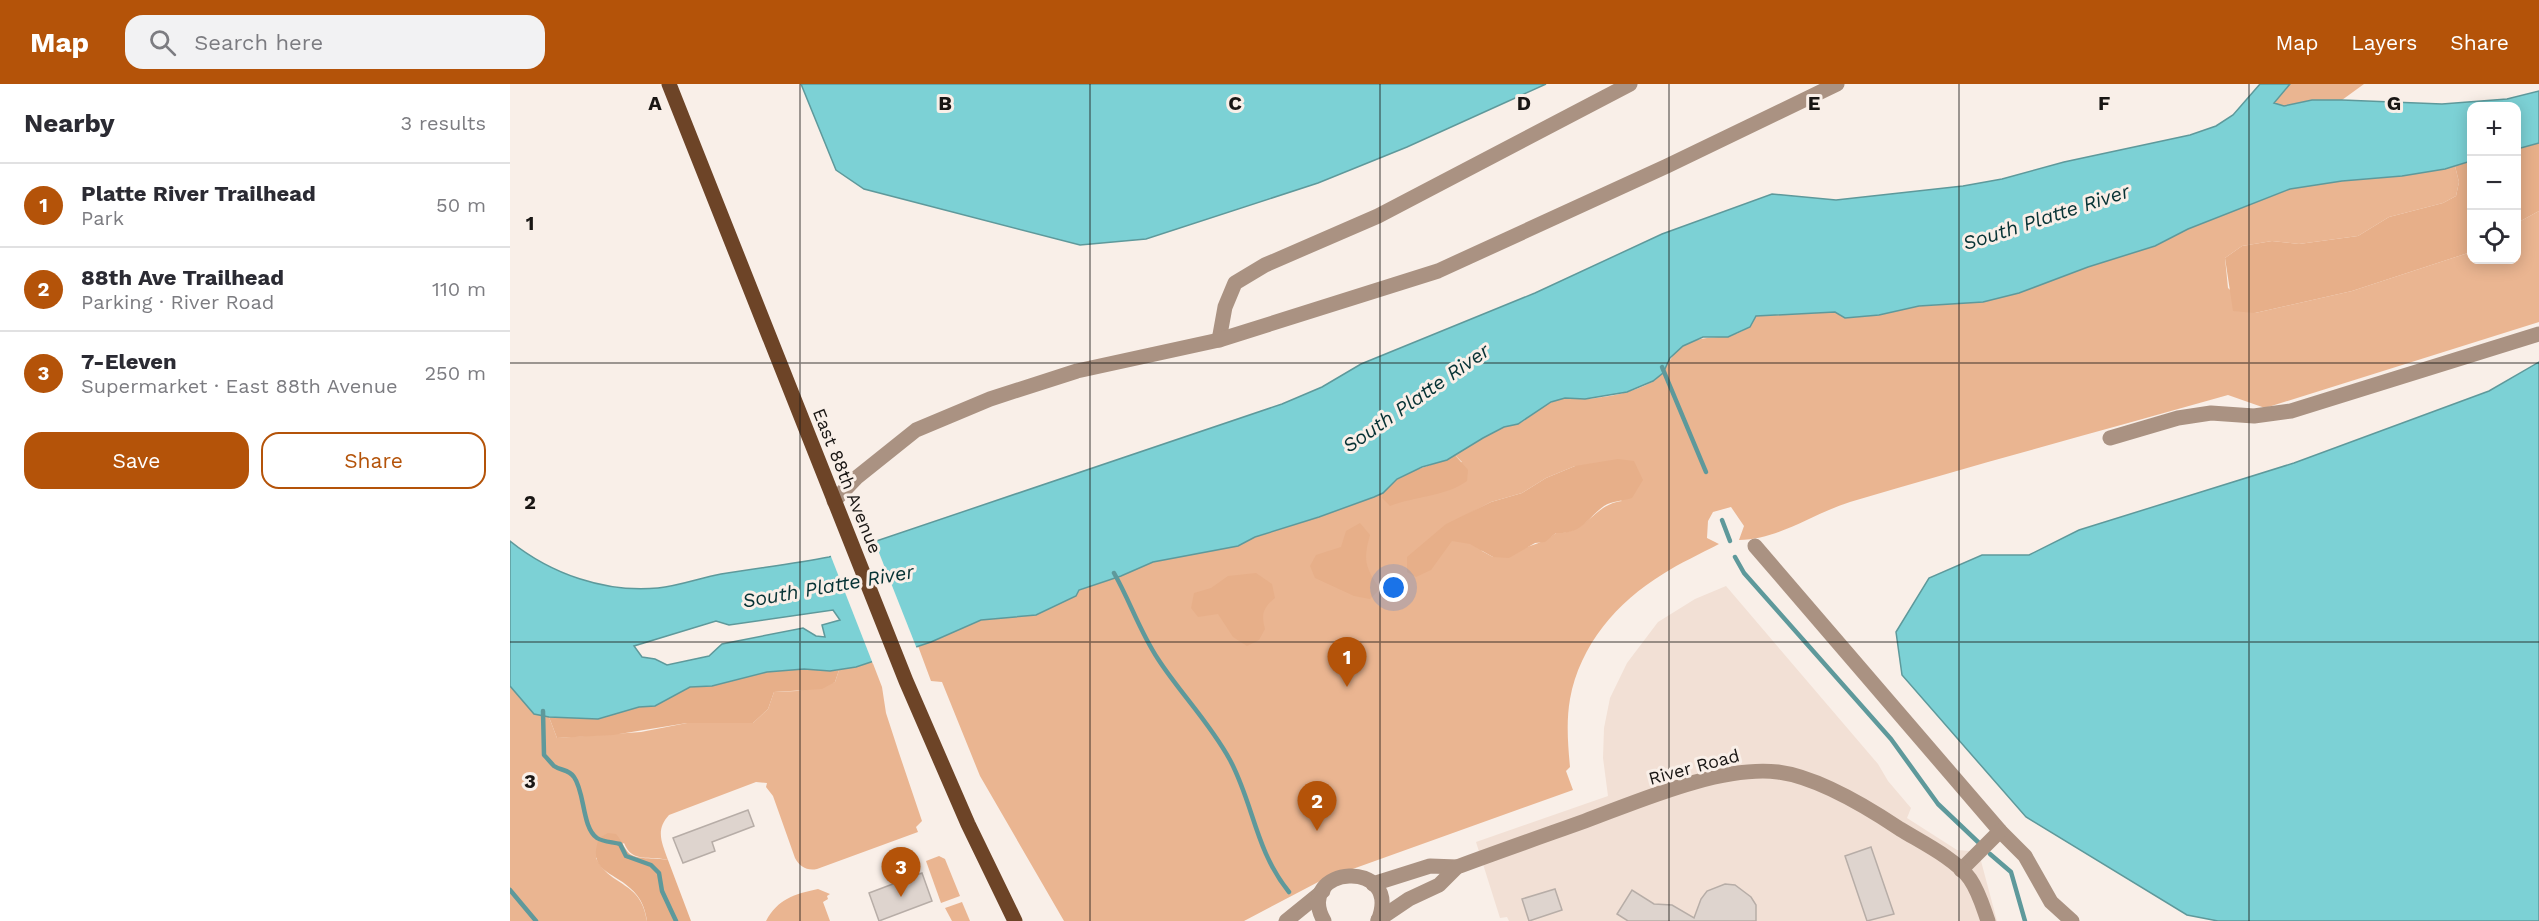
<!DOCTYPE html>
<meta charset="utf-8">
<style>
body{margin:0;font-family:"Work Sans",sans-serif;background:#f2f2f3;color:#2b2b33}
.controls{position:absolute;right:18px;top:18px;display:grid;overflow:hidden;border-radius:12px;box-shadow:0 3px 15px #0003}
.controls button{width:54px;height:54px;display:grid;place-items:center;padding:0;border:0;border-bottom:2px solid #e1e1e2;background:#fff;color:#2b2b33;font:30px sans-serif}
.you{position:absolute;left:884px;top:504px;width:21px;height:21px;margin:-15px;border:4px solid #fff;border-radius:50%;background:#1a73e8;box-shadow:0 0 0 9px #1a73e833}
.badge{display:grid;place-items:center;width:39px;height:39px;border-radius:50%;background:#b45309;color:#fff;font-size:20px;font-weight:700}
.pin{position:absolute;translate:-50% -50px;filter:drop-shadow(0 2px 3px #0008)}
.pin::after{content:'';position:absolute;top:32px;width:21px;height:18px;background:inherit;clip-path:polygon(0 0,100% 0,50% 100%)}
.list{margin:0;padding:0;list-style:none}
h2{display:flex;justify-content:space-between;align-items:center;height:78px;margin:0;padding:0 24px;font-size:26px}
h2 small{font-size:20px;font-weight:400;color:#7c7c81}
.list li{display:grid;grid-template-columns:39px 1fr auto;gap:18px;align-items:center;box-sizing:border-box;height:84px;padding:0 24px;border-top:2px solid #e1e1e2}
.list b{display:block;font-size:22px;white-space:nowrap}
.list p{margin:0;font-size:20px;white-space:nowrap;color:#7c7c81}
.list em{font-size:20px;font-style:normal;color:#7c7c81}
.actions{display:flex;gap:12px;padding:18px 24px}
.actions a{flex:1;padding:14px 0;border:2px solid #b45309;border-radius:18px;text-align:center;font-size:21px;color:#b45309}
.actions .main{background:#b45309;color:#fff}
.icon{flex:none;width:33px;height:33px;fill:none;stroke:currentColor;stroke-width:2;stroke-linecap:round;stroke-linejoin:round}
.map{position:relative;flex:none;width:2029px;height:837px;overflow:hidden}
header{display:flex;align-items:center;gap:36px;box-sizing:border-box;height:84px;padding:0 30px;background:#b45309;color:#fff}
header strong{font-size:28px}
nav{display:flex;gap:33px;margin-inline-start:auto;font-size:21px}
.search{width:420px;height:54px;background:#f2f2f3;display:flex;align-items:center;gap:15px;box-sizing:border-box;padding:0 21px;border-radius:18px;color:#7c7c81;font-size:22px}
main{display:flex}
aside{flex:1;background:#fff}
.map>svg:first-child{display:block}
.built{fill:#f2e0d5}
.green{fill:#eab591;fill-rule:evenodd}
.forest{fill:#e7af89}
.water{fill:#7cd1d5;stroke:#5e999b;stroke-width:1.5;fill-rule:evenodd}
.pier{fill:#f9efe8}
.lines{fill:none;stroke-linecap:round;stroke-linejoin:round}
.stream{stroke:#5e999b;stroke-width:4.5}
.building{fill:#ded4ce;stroke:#b7ada7;stroke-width:1.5}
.minor{stroke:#aa9282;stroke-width:15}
.primary{stroke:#6d4427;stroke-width:15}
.grid{fill:none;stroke:#191614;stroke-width:1.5;stroke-opacity:0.55}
.labels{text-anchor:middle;stroke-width:6;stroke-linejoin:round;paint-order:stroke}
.street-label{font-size:18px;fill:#191614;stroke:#f9efe8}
.water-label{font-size:20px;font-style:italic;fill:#063234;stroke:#f9efe8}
.grid-label{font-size:20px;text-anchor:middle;font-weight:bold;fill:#191614;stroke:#f9efe8;stroke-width:6;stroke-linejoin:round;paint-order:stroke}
</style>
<header>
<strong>Map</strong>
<div class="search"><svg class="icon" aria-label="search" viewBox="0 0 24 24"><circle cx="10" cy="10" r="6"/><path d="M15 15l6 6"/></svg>Search here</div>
<nav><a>Map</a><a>Layers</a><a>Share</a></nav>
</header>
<main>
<aside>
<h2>Nearby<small>3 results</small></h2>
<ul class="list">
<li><span class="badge">1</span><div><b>Platte River Trailhead</b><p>Park</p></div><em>50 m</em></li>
<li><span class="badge">2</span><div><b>88th Ave Trailhead</b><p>Parking · River Road</p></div><em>110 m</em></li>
<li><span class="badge">3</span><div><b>7-Eleven</b><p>Supermarket · East 88th Avenue</p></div><em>250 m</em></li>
</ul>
<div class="actions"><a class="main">Save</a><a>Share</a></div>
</aside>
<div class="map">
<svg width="2029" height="837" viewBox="0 0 2029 837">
<rect width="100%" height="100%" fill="#f9efe8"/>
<polygon class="built" points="1216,502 1368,680 1378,697 1401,724 1397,734 1447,766 1460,767 1471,777 1487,837 999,837 997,833 990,834 966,758 1098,712 1093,674 1094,644 1100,614 1117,579 1148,538 1185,515"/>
<g class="green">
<polygon points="1780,0 1854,0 1832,16 1802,16 1774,22 1763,19"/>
<path d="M1945 82 1949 98 1946 112 1933 119 1879 133 1848 152 1789 160 1762 157 1732 162 1715 174 1718 204 1745 229 1842 207 1961 168 1962 176H2006L2007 139 2029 127V238L1755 324 1718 311C1592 347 1466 380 1340 418 1302 430 1270 455 1229 456L1234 442 1221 423 1203 428 1198 437 1197 454 1209 460C1190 470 1170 479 1153 490 1107 518 1070 561 1060 615 1056 638 1058 661 1060 683L1056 687 1063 706 812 796 734 837H554L470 692 432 598 421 597 408 562 471 536 526 531 569 506 611 492 643 478 728 462 745 453 809 433 864 413 879 404 952 378 945 371C960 360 976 352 992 344 998 341 1004 342 1010 339 1024 331 1036 318 1053 314 1060 313 1068 315 1076 315 1098 313 1122 309 1142 298 1157 289 1159 270 1174 261 1200 246 1229 263 1246 232L1326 228 1336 234 1369 231 1409 222 1473 218 1509 209 1578 183 1645 162 1678 145 1780 105 1832 97 1892 92ZM1065 382 1112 417C1084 420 1077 450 1046 449 1030 462 1003 466 983 473L972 467 958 430 981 418 1012 409 1036 394Z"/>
<path d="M362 577 372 603 376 629 389 669 412 737 406 743 408 748 307 785C297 787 290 783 285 774L263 712 256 703 257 699 246 698 159 731C145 746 152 759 158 776 140 771 122 780 114 759L86 774C101 804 131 796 137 837H0V602L24 630 39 633 47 654 131 648 177 639H243L258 625 264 608 287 607 325 598 329 586Z"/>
<polygon points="429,772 435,775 450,812 431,819 416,777"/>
<path d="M308 805 320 810 317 812 318 815 313 818 320 837H256C268 815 284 810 308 805Z"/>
<polygon points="452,818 460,837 442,837 435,824"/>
</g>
<g class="forest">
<polygon points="2029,59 2029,127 2007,139 2007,65"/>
<polygon points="1961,77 1961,168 1842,207 1745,229 1723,227 1715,174 1732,162 1762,157 1789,160 1848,152 1879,133 1933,119 1946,112 1949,98 1945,82"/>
<path d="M945 371 958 386 957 397C935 413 905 412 880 422L872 414C876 388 926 383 945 371Z"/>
<path d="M1108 375 1124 377 1133 396 1122 414C1113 417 1102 417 1094 422 1076 435 1073 450 1046 449L1035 458 1025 459 999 474 983 473 960 460 942 457 921 486 906 493 897 488V473L936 440 981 418 1012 409 1036 394 1065 382Z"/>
<path d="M850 439 860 451C853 476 855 483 870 505L860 515 844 512 805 494 800 482 806 471 831 463 836 447Z"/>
<path d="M746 489 762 500 765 514C753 524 751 530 755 545L749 556 737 562 723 553 708 530 688 533 681 524 684 509 701 504 718 492Z"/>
<polygon points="294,585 320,587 329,586 325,598 312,605 264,608 258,625 243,639 177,639 103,651 47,654 39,633 88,635 129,622 145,622 180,603 202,602 257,588"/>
<path d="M98 749 106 750C111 756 113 761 117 767 124 777 145 773 158 776L181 837H137C135 824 131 813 120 804 102 787 77 787 89 754Z"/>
</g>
<g class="water">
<polygon points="291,0 1036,0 897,63 808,99 636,155 570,161 354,105 326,86"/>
<path d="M1750 0H1780L1764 19 1774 22 1802 16H1832L1932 20 1997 15 2029 7V59L2007 65 2006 22H1962L1961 77 1935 85 1892 92 1832 97 1780 105 1678 145 1645 162 1578 183 1509 209 1473 218 1409 222 1369 231 1335 234 1325 228 1246 232 1240 243 1218 253H1193L1173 262 1160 274 1153 289 1143 297 1117 308 1075 315 1055 314 1041 318 1008 340 994 343 973 354 937 376 912 383 887 395 873 409 864 413 809 433 745 453 728 462 643 478 611 492 569 506 566 512 526 531 471 536 421 558 346 583 320 587 294 585 257 588 202 602 180 603 145 622 129 623 88 635 39 633 24 630 0 602V457C41 490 95 509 148 504 169 502 190 494 211 490 247 484 283 480 319 473L772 320 812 303 851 280 1025 209 1152 150 1262 110 1326 116 1453 102 1492 95 1554 78 1680 51 1706 42 1723 31ZM323 526 330 536 312 541 315 553 306 552 293 544 212 560 199 572 157 581 145 575 132 573 124 562 206 537 219 541Z"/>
<polygon points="2029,278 2029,837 1708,837 1677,831 1516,733 1392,591 1386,548 1419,494 1472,471 1519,471 1569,446 1784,379 1979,307"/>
</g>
<polygon class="pier" points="364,456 407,565 363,580 320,470"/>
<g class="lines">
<g class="stream">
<polyline points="1152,283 1196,388"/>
<polyline points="1212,436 1220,457"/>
<polyline points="1225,473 1234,489 1381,655 1428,720 1468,758"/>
<path d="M604 489C620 517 630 548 648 575 670 609 700 639 720 676 744 721 745 766 779 808"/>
<path d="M33 627 34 671C37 674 41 679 44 682 51 687 59 685 64 693 75 708 72 744 87 754 93 758 103 758 110 760L116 772 141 781 149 789 152 807 166 837"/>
<polyline points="1480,770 1501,788 1515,837"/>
<polyline points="0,806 26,837"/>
</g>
</g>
<g class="building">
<polygon points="238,726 244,742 202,758 205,767 173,779 163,754"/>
<polygon points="1361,763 1384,830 1357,837 1335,772"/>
<polygon points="412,789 422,817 369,837 359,809"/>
<polygon points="1215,800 1225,801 1241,813 1246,821 1246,837 1118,837 1107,830 1122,806 1144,820 1162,821 1184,834 1191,815 1197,807"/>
<polygon points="1045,805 1052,826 1019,837 1012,815"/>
</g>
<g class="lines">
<g class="minor">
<polyline points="709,256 715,223 725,199 755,181 868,132 1120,0"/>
<polyline points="1600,354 1668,334 1701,329 1744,332 1781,327 2029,250"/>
<polyline points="324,417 346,394 406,346 480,315 567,287 709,256 928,187 1157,82 1327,0"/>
<polyline points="1245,462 1490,747 1515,772 1541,818 1562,837"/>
<polyline points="1451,786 1490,747"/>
<polyline points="863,800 920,782 947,783"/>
<path d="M868 836 899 815 929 801 947 783C990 767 1033 752 1075 737 1129 717 1211 681 1268 688 1307 693 1357 723 1390 745 1411 758 1446 775 1460 795 1469 808 1473 823 1478 837"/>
<polyline points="776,837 813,807"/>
<path d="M814 837C783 781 894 773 868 837"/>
</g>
<polyline class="primary" points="159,0 396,597 458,740 505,837"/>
</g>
<path class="grid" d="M290 0V837M580 0V837M870 0V837M1159 0V837M1449 0V837M1739 0V837M0 279H2029M0 558H2029"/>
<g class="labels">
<g class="street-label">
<text transform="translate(337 397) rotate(68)" y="6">East 88th Avenue</text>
<text transform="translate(1184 683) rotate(-15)" y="6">River Road</text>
</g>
<g class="water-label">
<text transform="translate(1536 133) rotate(-18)" y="7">South Platte River</text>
<text transform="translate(906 314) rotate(-35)" y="7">South Platte River</text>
<text transform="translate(318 502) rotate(-10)" y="7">South Platte River</text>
</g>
</g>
<g class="grid-label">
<text x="145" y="26">A</text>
<text x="435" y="26">B</text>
<text x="725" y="26">C</text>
<text x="1014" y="26">D</text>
<text x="1304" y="26">E</text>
<text x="1594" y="26">F</text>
<text x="1884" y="26">G</text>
<text x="20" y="146">1</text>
<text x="20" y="425">2</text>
<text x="20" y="704">3</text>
</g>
</svg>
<div class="controls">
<button>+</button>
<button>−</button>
<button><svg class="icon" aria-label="locate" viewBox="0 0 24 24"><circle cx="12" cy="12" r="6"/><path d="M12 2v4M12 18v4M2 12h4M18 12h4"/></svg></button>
</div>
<div class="you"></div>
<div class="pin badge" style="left:837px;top:603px">1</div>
<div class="pin badge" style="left:807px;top:747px">2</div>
<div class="pin badge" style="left:391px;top:813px">3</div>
</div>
</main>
